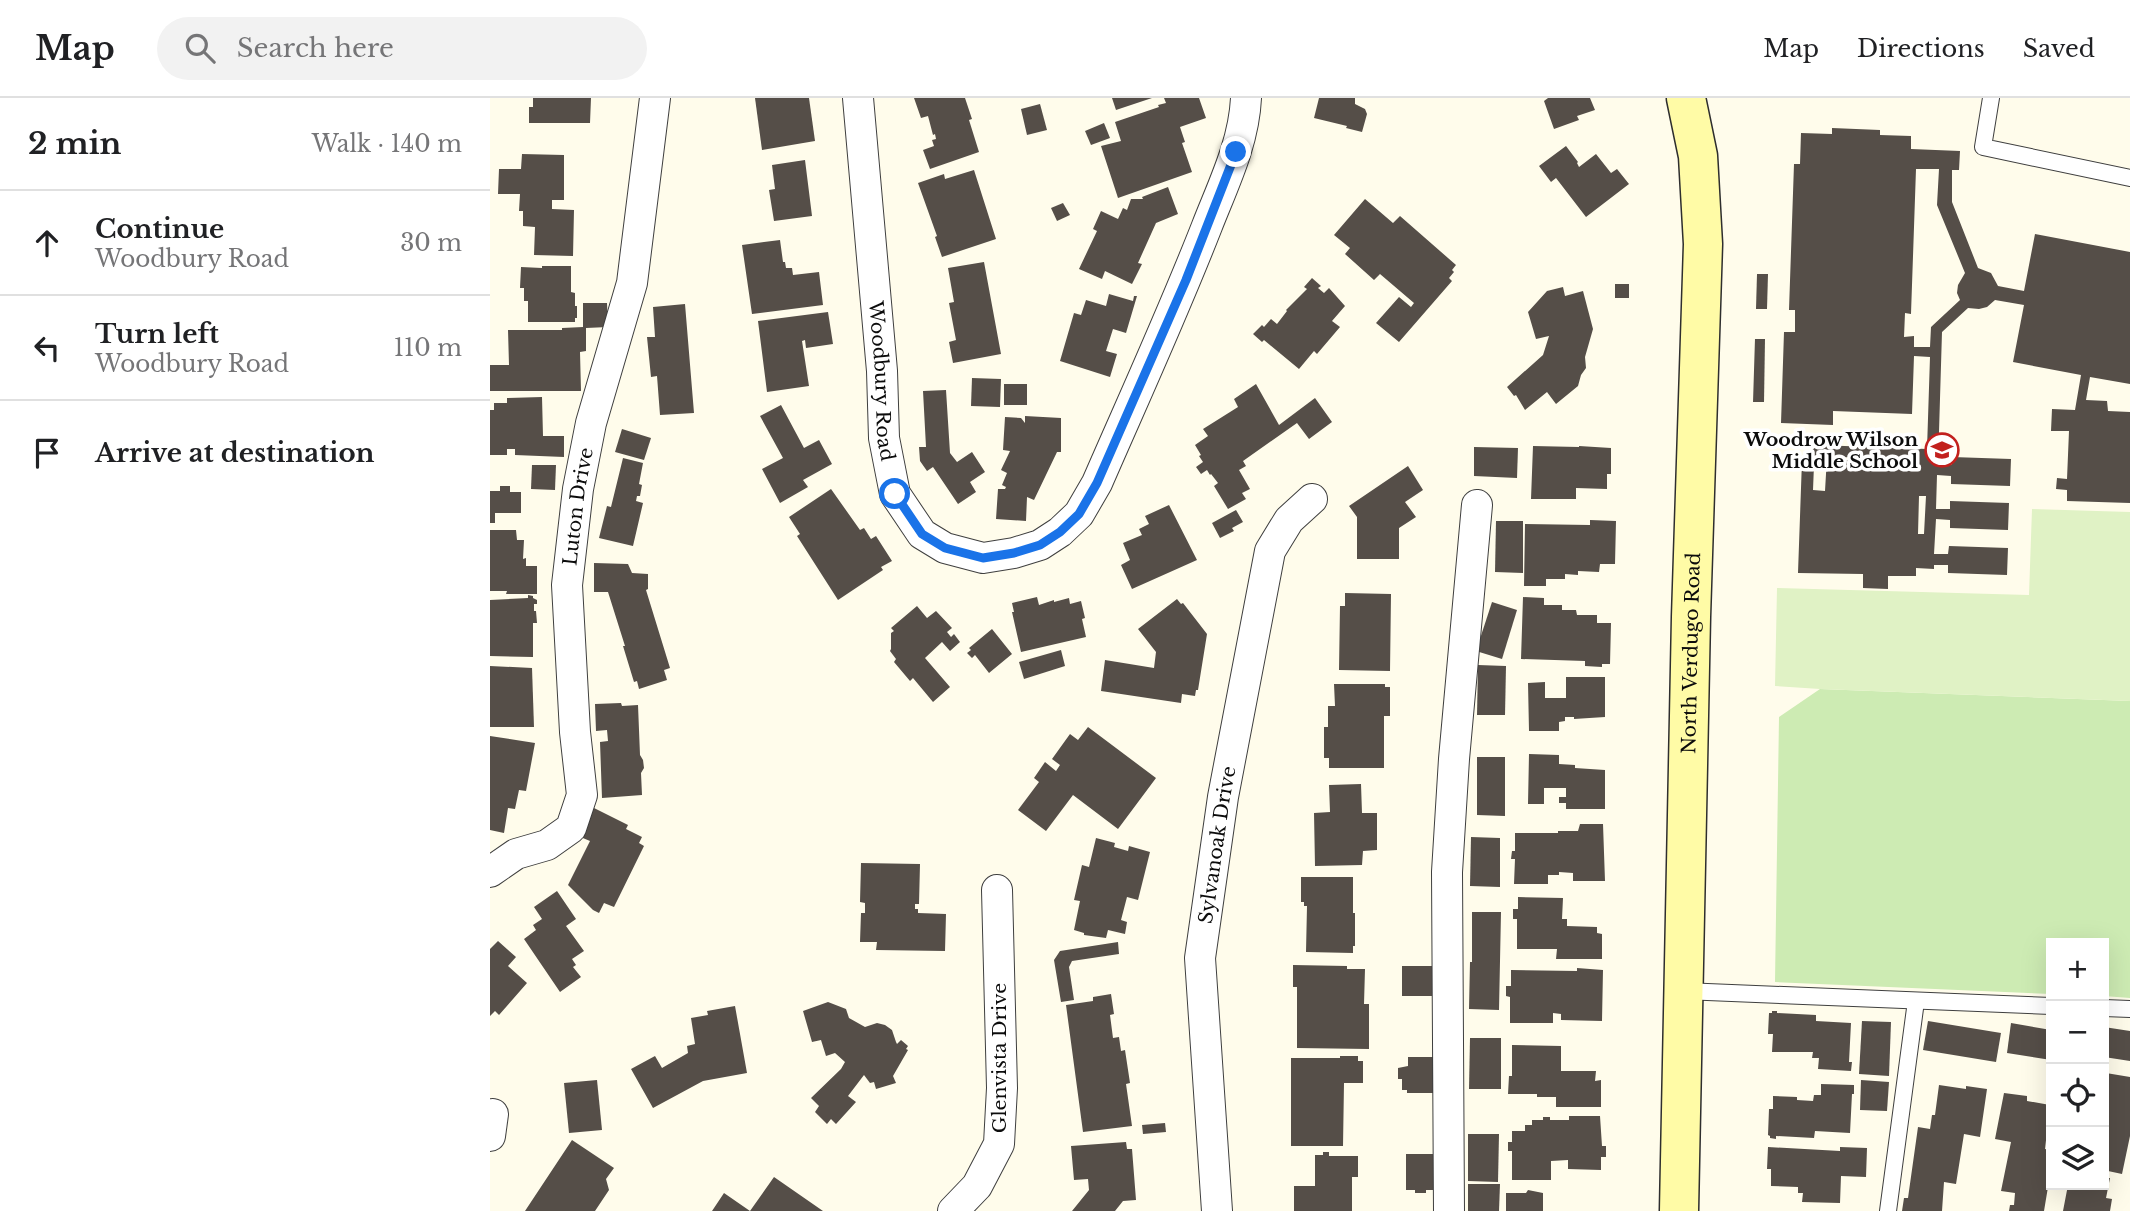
<!DOCTYPE html>
<meta charset="utf-8">
<style>
body{margin:0;font-family:"Libre Baskerville",serif;background:#f2f2f2;color:#202124}
.controls{position:absolute;right:21px;bottom:21px;display:grid;overflow:hidden;border-radius:0px;box-shadow:0 7px 28px #0002}
.controls button{width:63px;height:63px;display:grid;place-items:center;padding:0;border:0;border-bottom:2px solid #e0e0e0;background:#fff;color:#202124;font:35px sans-serif}
.stop{position:absolute;width:21px;height:21px;margin:-16px;border:5px solid #1a73e8;border-radius:50%;background:#fff}
.stop.end{background:#1a73e8;border-color:#fff;box-shadow:0 2px 7px #0008}
.list{margin:0;padding:0;list-style:none}
h2{display:flex;justify-content:space-between;align-items:center;height:91px;margin:0;padding:0 28px;font-size:30px}
h2 small{font-size:23px;font-weight:400;color:#757577}
.list li{display:grid;grid-template-columns:46px 1fr auto;gap:21px;align-items:center;box-sizing:border-box;height:105px;padding:0 28px;border-top:2px solid #e0e0e0}
.list b{display:block;font-size:26px;white-space:nowrap}
.list p{margin:0;font-size:23px;white-space:nowrap;color:#757577}
.list em{font-size:23px;font-style:normal;color:#757577}
.icon{flex:none;width:38px;height:38px;fill:none;stroke:currentColor;stroke-width:2;stroke-linecap:round;stroke-linejoin:round}
.map{position:relative;flex:none;width:1640px;height:1113px;overflow:hidden}
header{display:flex;align-items:center;gap:42px;box-sizing:border-box;height:98px;padding:0 35px;background:#fff;border-bottom:2px solid #e0e0e0}
header strong{font-size:33px}
nav{display:flex;gap:38px;margin-inline-start:auto;font-size:24px}
.search{width:490px;height:63px;background:#f2f2f2;display:flex;align-items:center;gap:18px;box-sizing:border-box;padding:0 24px;border-radius:38px;color:#757577;font-size:26px}
main{display:flex}
aside{flex:1;background:#fff}
.map>svg:first-child{display:block}
.green{fill:#cdebb3}
.pitch{fill:#e0f2c5}
.building{fill:#554e48;fill-rule:evenodd}
.lines{fill:none;stroke-linecap:round;stroke-linejoin:round}
.lane-casing{stroke:#3f3f3f;stroke-width:18}
.street-casing{stroke:#3f3f3f;stroke-width:32}
.secondary-casing{stroke:#2e2e2e;stroke-width:41}
.lane{stroke:#fff;stroke-width:16}
.street{stroke:#fff;stroke-width:30}
.secondary{stroke:#fffba6;stroke-width:38}
.route{stroke:#1a73e8;stroke-width:9}
.labels{text-anchor:middle;stroke-width:7;stroke-linejoin:round;paint-order:stroke}
.street-label{font-size:19px;fill:#0c0c0c;stroke:#fff}
.poi-label{font-size:19px;font-weight:bold;fill:#0c0c0c;stroke:#fff;text-anchor:end}
</style>
<header>
<strong>Map</strong>
<div class="search"><svg class="icon" aria-label="search" viewBox="0 0 24 24"><circle cx="10" cy="10" r="6"/><path d="M15 15l6 6"/></svg>Search here</div>
<nav><a>Map</a><a>Directions</a><a>Saved</a></nav>
</header>
<main>
<aside>
<h2>2 min<small>Walk · 140 m</small></h2>
<ul class="list">
<li><svg class="icon" aria-label="ahead" viewBox="0 0 24 24"><path d="M12 20V5M6 11l6-6 6 6"/></svg><div><b>Continue</b><p>Woodbury Road</p></div><em>30 m</em></li>
<li><svg class="icon" aria-label="left" viewBox="0 0 24 24"><path d="M17 20v-9H6M10 6l-5 5 5 5"/></svg><div><b>Turn left</b><p>Woodbury Road</p></div><em>110 m</em></li>
<li><svg class="icon" aria-label="arrive" viewBox="0 0 24 24"><path d="M6 21V4h12l-3 4 3 4H6"/></svg><div><b>Arrive at destination</b></div></li>
</ul>
</aside>
<div class="map">
<svg width="1640" height="1113" viewBox="0 0 1640 1113">
<rect width="100%" height="100%" fill="#fffceb"/>
<polygon class="green" points="1330,591 1640,603 1640,900 1614,898 1614,845 1561,845 1561,896 1285,884 1289,619"/>
<polygon class="pitch" points="1542,411 1640,414 1640,603 1330,591 1285,588 1287,490 1539,497"/>
<g class="building">
<polygon points="43,0 101,0 100,25 39,25 39,9 43,9"/>
<polygon points="265,0 319,0 325,43 272,52"/>
<polygon points="424,0 475,0 482,21 479,22 489,54 440,71 433,52 444,48 442,42 446,41 445,36 443,37 438,18 431,20"/>
<polygon points="622,0 662,0 626,12"/>
<polygon points="674,0 709,0 716,20 690,29 695,44 692,45 702,74 628,100 611,48 631,43 625,24 669,9 668,7 676,5"/>
<polygon points="829,0 865,0 865,6 875,11 877,16 872,34 856,30 857,28 824,20"/>
<polygon points="1058,0 1100,0 1105,12 1087,18 1089,22 1064,31 1054,3"/>
<polygon points="550,6 557,32 537,37 531,11"/>
<polygon points="614,25 620,40 601,47 595,33"/>
<path d="M1342 30 1390 32V37L1421 38V51L1470 53 1469 72H1462V104L1488 170 1501 175 1508 188 1534 193 1545 136 1640 154V286L1600 279 1596 302 1617 303 1618 313 1640 314V405L1577 403V392L1566 391 1567 380 1577 381 1579 333H1561L1562 311 1585 312 1591 277 1523 264 1534 207 1505 202 1497 209 1489 211 1478 210 1452 234 1448 367H1462V359L1521 361 1520 388 1461 386V378L1447 377 1446 411H1460V403L1519 405 1518 432 1460 430V422L1446 421 1444 456H1458L1459 448 1518 450 1517 477 1458 475V467H1444V471L1426 470V478H1398V491L1373 490V476L1308 475 1312 362 1327 347 1437 351 1440 259 1424 258 1422 316 1343 313V327L1291 325 1294 234H1305V212H1299L1304 66H1310L1311 35 1342 36ZM1426 71H1449L1447 107 1475 175 1468 187 1467 195 1470 202 1441 229 1440 249H1424V238L1414 239 1415 215 1421 216ZM1332 359H1337L1335 393 1323 392 1324 367ZM1349 359 1412 361 1411 365 1348 362ZM1429 398H1436L1434 436H1428Z"/>
<polygon points="1076,48 1088,64 1087,65 1089,69 1106,56 1121,75 1127,71 1139,86 1096,119 1066,80 1061,84 1049,68"/>
<polygon points="32,56 74,57 74,102 62,102 62,111 84,112 83,158 44,157 45,129 33,128 33,113 29,113 30,96 8,96 9,71 31,71"/>
<polygon points="315,62 322,118 284,123 279,92 285,91 282,67"/>
<polygon points="484,72 506,141 452,159 445,139 447,138 428,85 454,76 455,81"/>
<polygon points="678,89 688,116 666,125 648,165 652,166 642,186 615,173 612,181 589,171 607,133 603,131 611,113 628,121 633,110 637,112 641,101 653,101 652,99"/>
<polygon points="875,101 903,125 910,118 966,167 962,172 964,174 959,180 962,183 909,244 886,225 909,199 921,209 924,205 890,176 884,182 855,156 860,150 844,137"/>
<polygon points="573,105 580,117 567,123 561,110"/>
<polygon points="290,142 293,164 295,164 296,170 302,170 303,177 329,174 333,207 262,216 252,147"/>
<polygon points="494,164 511,256 463,265 459,244 466,242 459,205 464,204 458,170"/>
<polygon points="52,168 81,168 81,194 85,195 85,208 87,208 87,220 85,220 85,224 38,224 38,203 34,203 34,190 30,190 31,169 52,170"/>
<polygon points="1267,176 1278,176 1277,211 1266,211"/>
<polygon points="822,180 831,188 828,190 834,195 839,190 855,208 842,223 850,229 827,256 824,253 809,271 774,242 772,244 763,236 772,227 774,229 781,221 787,226 797,213 796,212 817,191 814,189"/>
<rect x="1125" y="186" width="14" height="14"/>
<polygon points="1073,189 1075,198 1093,193 1103,231 1095,259 1096,270 1091,277 1088,288 1066,306 1057,294 1035,312 1026,297 1024,298 1017,289 1053,257 1059,238 1046,241 1038,214 1057,193"/>
<polygon points="619,196 643,203 644,198 647,198 636,235 623,231 616,253 627,256 620,279 570,263 584,215 591,217 596,202 616,208"/>
<polygon points="93,205 117,205 118,229 96,230 96,253 90,254 91,293 0,293 0,267 19,267 18,232 72,232 72,230 93,229"/>
<polygon points="195,206 204,315 170,317 167,278 161,279 157,239 165,239 163,209"/>
<polygon points="338,214 343,246 316,250 315,242 312,243 319,288 277,294 268,223"/>
<polygon points="1265,241 1275,241 1274,304 1263,304"/>
<polygon points="482,280 511,281 510,309 481,308"/>
<rect x="514" y="286" width="23" height="21"/>
<polygon points="766,286 789,327 825,300 842,324 819,341 807,325 753,363 756,368 749,372 760,391 752,395 756,401 738,411 724,388 728,385 721,376 720,377 717,372 711,376 706,369 713,364 709,358 711,357 705,347 718,338 713,331 748,309 744,301"/>
<polygon points="456,292 460,355 467,364 482,354 495,374 480,384 486,394 468,406 443,369 437,373 430,363 429,349 436,349 433,293"/>
<polygon points="52,299 53,338 74,338 74,359 25,357 25,351 17,351 17,357 0,357 0,312 4,312 4,305 17,305 17,300"/>
<polygon points="291,307 314,350 329,342 342,366 313,382 318,389 290,405 272,371 293,360 270,318"/>
<polygon points="535,318 571,320 571,354 567,354 544,402 537,399 536,423 506,421 508,391 515,391 516,389 512,387 517,375 511,372 520,353 513,352 515,319 531,320 535,325"/>
<polygon points="132,331 161,340 154,362 125,354"/>
<polygon points="1043,348 1089,349 1089,348 1121,350 1121,376 1117,376 1117,391 1086,390 1086,401 1041,401"/>
<polygon points="984,349 1028,350 1027,380 984,378"/>
<polygon points="133,360 153,365 149,386 152,387 150,398 147,398 146,403 153,405 143,448 109,440 117,408 121,409"/>
<polygon points="42,367 66,367 65,392 41,391"/>
<polygon points="918,368 933,392 915,404 926,419 909,430 909,461 867,461 867,419 859,408"/>
<polygon points="10,388 20,388 20,394 31,394 31,415 5,415 5,425 0,425 0,393 10,393"/>
<polygon points="341,391 370,432 374,430 381,441 386,438 402,463 391,469 393,472 348,502 307,438 310,436 299,419"/>
<polygon points="679,407 707,462 642,491 631,467 640,462 633,445 652,437 649,431 659,426 655,418"/>
<polygon points="746,412 753,424 742,430 744,433 730,440 722,425"/>
<polygon points="1100,422 1126,423 1125,466 1110,466 1109,474 1088,473 1088,477 1075,476 1075,481 1056,481 1056,488 1034,488 1035,426 1100,427"/>
<polygon points="1006,423 1033,423 1033,475 1005,474"/>
<polygon points="0,432 26,432 27,442 34,442 33,461 36,460 36,468 47,468 47,496 16,496 17,493 0,493"/>
<polygon points="104,465 138,466 142,475 158,476 158,491 156,492 180,570 174,572 177,582 149,591 147,583 144,584 133,548 135,548 118,494 104,494"/>
<polygon points="855,495 901,496 900,573 849,572 850,508 855,508"/>
<polygon points="38,497 43,498 43,500 47,502 47,506 44,506 44,513 46,513 47,525 43,525 43,559 0,558 0,502 38,500"/>
<polygon points="547,499 549,507 564,502 564,504 579,500 580,506 591,503 595,520 592,521 596,539 531,554 522,514 524,514 522,505"/>
<polygon points="1033,499 1054,500 1054,507 1072,507 1072,512 1086,512 1087,517 1107,517 1107,525 1121,525 1120,566 1112,566 1112,569 1095,568 1095,563 1031,561"/>
<polygon points="687,501 691,506 693,505 717,536 708,592 706,592 705,598 692,596 691,605 611,593 615,562 664,570 666,554 648,531"/>
<polygon points="1002,504 1027,512 1012,561 986,553"/>
<polygon points="427,508 437,520 446,513 462,530 457,534 461,539 464,536 470,544 460,553 452,544 435,560 460,589 443,604 423,580 420,583 404,564 406,561 400,553 401,551 401,535 404,533 401,530"/>
<polygon points="502,531 522,556 499,575 485,557 482,560 477,555 481,552 479,550"/>
<polygon points="571,552 575,568 534,581 529,564"/>
<polygon points="988,567 1016,568 1015,617 987,617"/>
<polygon points="0,568 42,570 44,629 0,629"/>
<polygon points="1076,579 1115,579 1115,619 1084,621 1084,619 1075,619 1075,623 1069,624 1069,633 1039,633 1038,585 1055,584 1055,600 1076,600"/>
<polygon points="844,586 895,586 895,589 900,589 900,618 894,618 894,670 839,670 839,660 834,660 834,629 838,629 838,608 845,608"/>
<polygon points="131,605 132,608 148,607 150,657 153,662 154,670 151,675 152,697 112,700 110,644 118,643 117,632 106,633 105,606"/>
<polygon points="598,629 666,680 628,731 583,697 556,733 528,712 549,684 544,680 555,664 566,673 570,667 562,661 580,636 588,642"/>
<polygon points="0,638 45,645 36,693 29,692 25,711 18,710 14,735 0,732"/>
<polygon points="1039,656 1069,657 1069,666 1085,667 1085,670 1115,672 1115,711 1076,711 1076,705 1069,705 1069,699 1076,699 1076,690 1054,690 1054,706 1038,706"/>
<polygon points="987,659 1015,659 1015,718 987,717"/>
<polygon points="871,686 872,715 887,715 887,752 873,753 872,767 825,768 824,715 840,714 839,687"/>
<polygon points="102,709 138,727 136,731 152,739 149,745 154,748 124,809 114,805 109,815 103,812 78,787 100,743 88,738"/>
<polygon points="1090,726 1113,726 1115,783 1083,783 1083,775 1069,774 1069,777 1058,777 1058,786 1024,786 1025,761 1021,761 1022,753 1025,753 1025,735 1068,735 1068,733 1088,733"/>
<polygon points="981,739 1010,740 1010,789 980,788"/>
<polygon points="606,740 625,745 624,749 638,753 639,748 660,754 648,802 637,799 631,822 637,824 635,836 618,832 616,840 594,837 594,835 584,832 590,803 584,802 592,767 599,769"/>
<polygon points="371,765 430,766 429,806 425,806 425,811 428,811 428,815 456,816 455,853 386,852 387,844 370,844 371,815 375,815 375,805 370,804"/>
<polygon points="811,779 863,779 863,815 865,815 865,848 863,848 863,855 816,854 817,808 814,808 814,804 811,804"/>
<polygon points="67,793 86,821 76,828 94,853 82,861 86,867 83,869 91,879 70,894 34,841 46,832 43,827 52,821 44,809"/>
<polygon points="1028,799 1073,800 1072,821 1077,821 1077,828 1107,829 1107,835 1112,836 1112,861 1066,861 1067,851 1027,851 1027,821 1023,821 1023,811 1028,811"/>
<polygon points="982,814 1011,814 1009,912 979,911 980,864 982,864"/>
<polygon points="8,843 26,859 18,868 37,885 9,917 5,913 0,918 0,851"/>
<polygon points="628,844 629,856 582,863 579,869 584,902 571,904 564,862 570,853"/>
<polygon points="803,867 857,868 857,871 875,871 874,906 879,906 879,951 807,950 807,889 803,889"/>
<rect x="912" y="868" width="31" height="30"/>
<polygon points="1087,870 1113,872 1112,923 1071,922 1071,916 1063,915 1063,925 1020,925 1020,899 1016,898 1016,888 1021,888 1021,872 1087,873"/>
<polygon points="621,896 624,916 620,917 623,940 629,939 631,953 635,952 640,985 636,986 642,1028 593,1034 576,907 603,903 603,899"/>
<polygon points="338,904 356,911 359,920 375,929 387,925 395,927 402,932 406,944 407,946 411,942 418,948 416,951 418,952 403,978 406,985 386,991 384,984 380,985 374,977 358,998 366,1004 346,1026 341,1021 337,1026 325,1014 329,1008 321,1000 351,971 355,964 345,955 336,958 331,942 322,944 313,913"/>
<polygon points="245,908 257,975 213,983 163,1010 141,971 165,958 172,970 198,955 197,948 205,946 201,920 218,917 217,913"/>
<polygon points="1282,913 1287,913 1287,915 1326,917 1326,923 1361,925 1359,964 1362,964 1361,973 1328,971 1329,960 1322,960 1323,954 1282,954 1283,936 1278,936 1279,915 1282,915"/>
<polygon points="1372,923 1401,924 1399,978 1369,976"/>
<polygon points="1438,923 1511,935 1506,964 1433,952"/>
<polygon points="1521,925 1561,932 1561,962 1517,955"/>
<polygon points="1614,929 1640,933 1640,963 1614,959"/>
<polygon points="980,940 1011,940 1011,991 979,991"/>
<polygon points="1022,947 1071,948 1071,973 1106,973 1105,983 1111,982 1111,1009 1066,1009 1066,999 1047,999 1047,996 1018,996 1019,978 1022,978"/>
<polygon points="850,958 868,958 868,963 873,963 873,985 854,985 853,1048 801,1048 801,960 850,960"/>
<polygon points="918,959 950,959 951,995 917,995 917,992 912,992 912,981 908,981 908,970 918,968"/>
<polygon points="1616,975 1640,979 1640,1038 1632,1076 1618,1073 1616,1080 1620,1080 1616,1100 1622,1101 1620,1113 1573,1113 1578,1087 1614,1087 1614,987"/>
<polygon points="107,982 112,1032 79,1035 74,985"/>
<polygon points="1371,982 1399,984 1397,1013 1370,1012"/>
<polygon points="1331,986 1364,987 1364,996 1362,996 1360,1035 1325,1033 1324,1040 1286,1038 1286,1041 1280,1040 1280,1038 1278,1037 1279,1011 1283,1011 1283,998 1307,999 1307,1002 1323,1003 1324,997 1331,997"/>
<polygon points="1449,987 1476,991 1476,988 1497,991 1490,1039 1474,1036 1466,1086 1454,1084 1452,1113 1412,1113 1414,1100 1418,1100 1428,1029 1440,1031 1442,1017 1445,1017"/>
<polygon points="1514,995 1537,998 1537,1003 1560,1007 1555,1051 1561,1052 1561,1089 1558,1089 1554,1113 1519,1113 1520,1107 1524,1107 1525,1095 1511,1093 1521,1044 1505,1041"/>
<polygon points="1079,1018 1110,1018 1112,1048 1116,1048 1116,1059 1111,1059 1111,1072 1078,1071 1078,1062 1061,1063 1061,1082 1022,1082 1022,1053 1018,1053 1018,1044 1022,1044 1022,1033 1035,1033 1035,1027 1042,1027 1042,1022 1053,1022 1053,1019 1060,1019 1060,1022 1079,1022"/>
<polygon points="675,1025 676,1034 653,1036 652,1027"/>
<polygon points="978,1036 1009,1036 1008,1084 978,1083"/>
<polygon points="82,1042 124,1070 116,1081 119,1092 105,1113 35,1113"/>
<polygon points="636,1044 637,1051 642,1051 646,1102 633,1103 625,1113 582,1113 599,1092 598,1081 584,1082 581,1048"/>
<polygon points="1278,1049 1350,1053 1350,1049 1377,1050 1376,1079 1351,1078 1350,1105 1312,1104 1313,1095 1308,1095 1308,1089 1281,1088 1281,1071 1277,1071"/>
<polygon points="833,1054 839,1054 839,1058 868,1058 868,1079 862,1079 862,1113 804,1113 804,1088 825,1088 825,1057 833,1057"/>
<polygon points="916,1056 950,1056 949,1092 936,1092 936,1095 925,1095 925,1092 916,1092"/>
<polygon points="284,1079 333,1113 222,1113 234,1095 260,1113"/>
<polygon points="978,1086 1010,1086 1009,1113 978,1113"/>
<polygon points="1038,1092 1053,1095 1053,1113 1016,1113 1016,1095 1036,1095"/>
</g>
<g class="lines">
<defs>
<g id="lane">
<polyline points="1501,0 1493,49 1640,80"/>
<polyline points="1193,893 1561,908"/>
<polyline points="1614,910 1640,911"/>
<polyline points="1398,1113 1426,903"/>
</g>
<g id="street">
<path id="s1" d="M368 0 392 273 394 340 405 396 432 436 455 450 493 460 524 455 550 447 570 434 589 416 607 385C644 300 683 215 717 128 733 87 754 45 756 0"/>
<path id="s2" d="M0 774 26 756 57 747 81 730 92 697 85 634 77 487 88 391 101 325 142 185 165 0"/>
<polyline points="0,1038 3,1016"/>
<polyline points="463,1113 487,1088 509,1046 512,990 507,792"/>
<path id="s3" d="M727 1113 710 860 733 699 780 453 799 422 822 401"/>
<polyline points="959,1113 957,774 964,661 987,407"/>
</g>
<g id="secondary">
<path id="s4" d="M1189 1113 1201 519 1213 146 1208 58 1196 0"/>
</g>
</defs>
<use href="#lane" class="lane-casing"/>
<use href="#street" class="street-casing"/>
<use href="#secondary" class="secondary-casing"/>
<use href="#lane" class="lane"/>
<use href="#street" class="street"/>
<use href="#secondary" class="secondary"/>
</g>
<g class="lines">
<polyline class="route" points="405,396 432,436 455,450 493,460 524,455 550,447 570,434 589,416 607,385 696,182 746,54"/>
</g>
<defs>
<symbol id="school-ring" viewBox="-11 -11 22 22"><circle r="9.5" fill="#fff" stroke="#c2201e" stroke-width="1.5"/><path d="M0-5L7-2L0 1L-7-2ZM-4 1L0 2.5L4 1V4Q0 6-4 4Z" fill="#c2201e"/></symbol>
</defs>
<g fill-rule="evenodd">
<use href="#school-ring" x="1433" y="333" width="38" height="38"/>
</g>
<g class="labels">
<g class="street-label">
<text dy="7" stroke="none"><textPath href="#s1" startOffset="284">Woodbury Road</textPath></text>
<text dy="7" stroke="none"><textPath href="#s2" startOffset="418">Luton Drive</textPath></text>
<text dy="7" stroke="none"><textPath href="#s4" startOffset="558">North Verdugo Road</textPath></text>
<text dy="7" stroke="none"><textPath href="#s3" startOffset="368">Sylvanoak Drive</textPath></text>
<text transform="translate(509 960) rotate(-90)" y="7">Glenvista Drive</text>
</g>
<g class="poi-label">
<text x="1428" y="348">Woodrow Wilson<tspan x="1428" dy="22">Middle School</tspan></text>
</g>
</g>
</svg>
<div class="controls">
<button>+</button>
<button>−</button>
<button><svg class="icon" aria-label="locate" viewBox="0 0 24 24"><circle cx="12" cy="12" r="6"/><path d="M12 2v4M12 18v4M2 12h4M18 12h4"/></svg></button>
<button><svg class="icon" aria-label="layers" viewBox="0 0 24 24"><path d="M12 4l9 5-9 5-9-5zM3 14l9 5 9-5"/></svg></button>
</div>
<div class="stop" style="left:405px;top:396px"></div>
<div class="stop end" style="left:746px;top:54px"></div>
</div>
</main>
